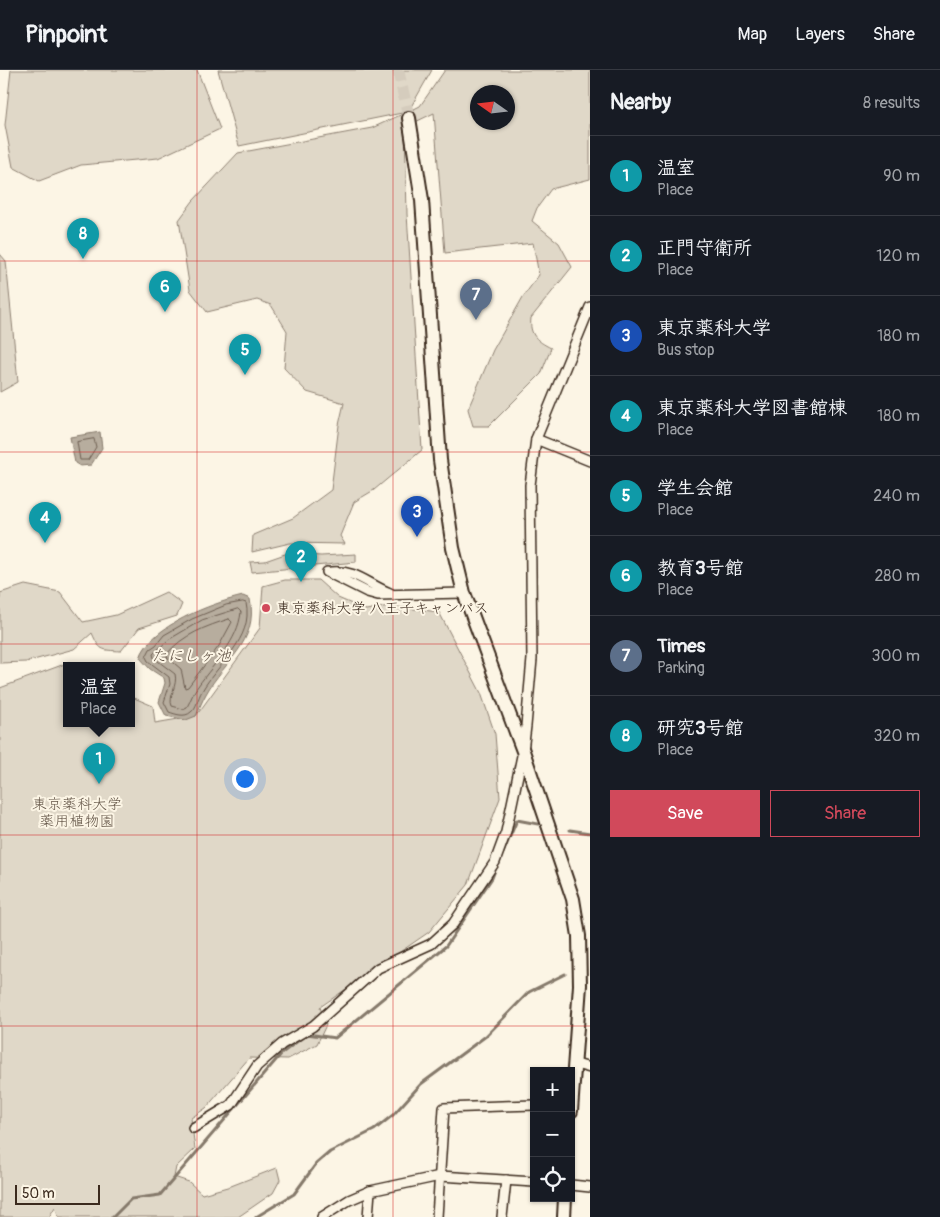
<!DOCTYPE html>
<meta charset="utf-8">
<style>
body{margin:0;font-family:Pangolin,"Klee One",sans-serif;background:#242831;color:#f1f3f6}
.controls{position:absolute;right:15px;bottom:15px;display:grid;overflow:hidden;border-radius:0px;box-shadow:0 1px 4px #0004}
.controls button{width:45px;height:45px;display:grid;place-items:center;padding:0;border:0;border-bottom:1px solid #363941;background:#171b24;color:#f1f3f6;font:25px sans-serif}
.compass{position:absolute;left:470px;top:15px;width:45px;height:45px;border-radius:50%;background:#171b24;box-shadow:0 1px 4px #0004;rotate:284deg}
.scale{position:absolute;left:15px;bottom:12px;width:85px;box-sizing:border-box;padding-left:5px;border:2px solid #3b2a1e;border-top:0;font-size:14px;line-height:18px;white-space:nowrap;color:#3b2a1e;-webkit-text-stroke:4px #fcf5e5;paint-order:stroke}
.you{position:absolute;left:244px;top:708px;width:18px;height:18px;margin:-12px;border:4px solid #fff;border-radius:50%;background:#1a73e8;box-shadow:0 0 0 8px #1a73e833}
.badge{display:grid;place-items:center;width:32px;height:32px;border-radius:50%;background:#d1495b;color:#fff;font-size:16px;font-weight:700}
.pin{position:absolute;translate:-50% -41px;filter:drop-shadow(0 1px 2px #0008)}
.pin::after{content:'';position:absolute;top:26px;width:18px;height:15px;background:inherit;clip-path:polygon(0 0,100% 0,50% 100%)}
.popup{position:absolute;left:63px;top:592px;width:72px;height:65px;box-sizing:border-box;display:grid;place-content:center;border-radius:0px;background:#171b24;filter:drop-shadow(0 1px 4px #0005);font-size:16px;white-space:nowrap;color:#9ea1a6}
.popup b{font-size:19px;color:#f1f3f6}
.popup::after{content:'';position:absolute;left:50%;top:100%;margin-left:-10px;border:10px solid transparent;border-top-color:#171b24}
.list{margin:0;padding:0;list-style:none}
h2{display:flex;justify-content:space-between;align-items:center;height:65px;margin:0;padding:0 20px;font-size:21px}
h2 small{font-size:16px;font-weight:400;color:#9ea1a6}
.list li{display:grid;grid-template-columns:32px 1fr auto;gap:15px;align-items:center;box-sizing:border-box;height:80px;padding:0 20px;border-top:1px solid #363941}
.list b{display:block;font-size:19px;white-space:nowrap}
.list p{margin:0;font-size:16px;white-space:nowrap;color:#9ea1a6}
.list em{font-size:16px;font-style:normal;color:#9ea1a6}
.actions{display:flex;gap:10px;padding:15px 20px}
.actions a{flex:1;padding:11px 0;border:1px solid #d1495b;border-radius:0px;text-align:center;font-size:18px;color:#d1495b}
.actions .main{background:#d1495b;color:#fff}
.icon{flex:none;width:28px;height:28px;fill:none;stroke:currentColor;stroke-width:2;stroke-linecap:round;stroke-linejoin:round}
.map{position:relative;flex:none;width:590px;height:1147px;overflow:hidden}
header{display:flex;align-items:center;gap:30px;box-sizing:border-box;height:70px;padding:0 25px;background:#171b24;border-bottom:1px solid #363941}
header strong{font-size:24px}
nav{display:flex;gap:28px;margin-inline-start:auto;font-size:18px}
main{display:flex}
aside{flex:1;background:#171b24}
.map>svg:first-child{display:block}
.green{fill:#e0d8c8;stroke:#8e8173;fill-rule:evenodd}
.water{fill:#b7ad9e;stroke:#85796b}
.lines{fill:none;stroke-linecap:round;stroke-linejoin:round}
.shore{stroke:#6d5e51;stroke-width:1}
.stream{stroke:#85796b;stroke-width:3}
.secondary-tunnel{stroke:#d5ccbd;stroke-width:12;stroke-dasharray:12 6;stroke-linecap:butt}
.street-casing{stroke:#3b2a1e;stroke-width:12}
.secondary-casing{stroke:#3b2a1e;stroke-width:16}
.street{stroke:#fcf5e5;stroke-width:9}
.secondary{stroke:#fcf5e5;stroke-width:12}
.grid{fill:none;stroke:#d62828;stroke-width:1;stroke-opacity:0.55}
.poi-dot{fill:#d1495b;stroke:#fcf5e5;stroke-width:2}
.labels{text-anchor:middle;stroke-width:4;stroke-linejoin:round;paint-order:stroke}
.poi-label{font-size:15px;fill:#3b2a1e;stroke:#fcf5e5;text-anchor:start}
.park-label{font-size:15px;fill:#645648;stroke:#fcf5e5}
.water-label{font-size:16px;font-style:italic;fill:#605144;stroke:#fcf5e5}
</style>
<header>
<strong>Pinpoint</strong>
<nav><a>Map</a><a>Layers</a><a>Share</a></nav>
</header>
<main>
<div class="map">
<svg width="590" height="1147" viewBox="0 0 590 1147">
<rect width="100%" height="100%" fill="#fcf5e5"/>
<filter id="ink" filterUnits="userSpaceOnUse"><feTurbulence type="fractalNoise" baseFrequency=".02" numOctaves="2"/><feDisplacementMap in="SourceGraphic" scale="10" xChannelSelector="R" yChannelSelector="G"/><feConvolveMatrix kernelMatrix="1 2 1 2 8 2 1 2 1" color-interpolation-filters="sRGB"/></filter>
<g filter="url(#ink)">
<g class="green">
<polygon points="11,0 197,0 220,59 158,88 81,95 39,111 13,97 5,55"/>
<path d="M218 0H432L408 42 420 36 445 0H590V109L551 119 537 138 532 151 559 173 572 197 531 248C529 265 537 271 551 278L541 304 489 356H473L468 339 493 280 523 227 539 205 533 173 445 183 434 43 405 57 407 144 422 380 374 420 354 432 340 466 345 474 290 473 252 482 253 465 293 448 331 420 339 355 344 333 307 322 284 298 287 261 271 235 257 230 207 242 190 220 179 150 193 131 238 83 372 58 407 42 239 76ZM478 22H508V52H478Z"/>
<polygon points="0,184 6,191 18,312 0,322"/>
<polygon points="285,484 321,486 356,484 356,492 252,502 250,492 265,491"/>
<polygon points="285,510 318,510 338,528 366,540 389,536 439,542 481,623 495,664 500,728 468,815 429,862 320,937 326,955 317,974 288,989 249,988 206,1038 191,1048 195,1079 176,1097 174,1107 189,1112 202,1124 231,1116 277,1098 280,1110 273,1123 238,1147 59,1147 55,1137 49,1147 0,1147 0,618 70,592 74,595 66,595 66,653 132,653 132,627 153,636 155,653 196,646 260,558 263,516"/>
<path d="M25 515 60 522 83 552 116 545 166 522 182 534 177 546 139 558 121 581C101 580 100 581 92 563L74 579 26 592 0 593V523Z"/>
</g>
<g class="water">
<polygon points="100,362 102,378 91,395 80,396 75,393 70,367"/>
<path d="M243 526 250 529C259 572 224 591 206 624 202 631 199 639 196 646L186 650 166 646 159 632 165 613 164 608 150 599 140 588C150 556 212 533 243 526Z"/>
</g>
<g class="lines">
<g class="shore">
<polygon points="94,369 96,377 88,390 80,390 77,372"/>
<path d="M243 532 246 533C254 569 217 594 202 621 198 627 197 638 191 642 185 648 175 644 169 642L164 632 170 614 169 607 148 591 146 587 150 579 156 575 164 565 192 549 226 535Z"/>
<path d="M238 539 241 542C238 571 215 592 198 616 193 622 191 630 187 637L183 639 172 636C168 627 178 615 175 604L154 588 153 584 168 570 202 550Z"/>
<path d="M229 549 232 552 219 576 188 617 185 618 181 599 167 587V584C182 565 207 556 229 549Z"/>
</g>
<g class="stream">
<polyline points="570,760 590,763"/>
<polyline points="503,783 517,750 538,754"/>
<polyline points="113,1147 131,1129 160,1125 282,983 307,964 335,968 446,876 492,808 497,795"/>
<polyline points="256,1147 294,1124 316,1094 330,1082 374,1060 393,1045 421,1014 486,966 529,922 565,904"/>
</g>
<polyline class="secondary-tunnel" points="398,0 409,48"/>
<defs>
<g id="street">
<polyline points="536,369 590,391"/>
<polyline points="327,502 367,522 378,525 464,523"/>
<path d="M331 502C355 499 369 515 390 523"/>
<polyline points="576,994 590,998"/>
<polyline points="193,1058 231,1035 257,996 282,974 313,956 378,898 431,874 453,854 495,792 506,762 523,681 526,656 532,589 530,415 536,369 590,237"/>
<polyline points="571,1115 590,1117"/>
<polyline points="322,1147 349,1130 370,1121 440,1106 534,1112"/>
<polyline points="368,1147 370,1121"/>
<polyline points="437,1147 444,1038 534,1035"/>
<polyline points="502,1147 506,1110"/>
</g>
<g id="secondary">
<polyline points="409,48 422,130 440,390 453,478 464,523 523,681 573,829 579,866 580,915 571,1041"/>
<polyline points="564,1147 565,1128"/>
</g>
</defs>
<use href="#street" class="street-casing"/>
<use href="#secondary" class="secondary-casing"/>
<use href="#street" class="street"/>
<use href="#secondary" class="secondary"/>
</g>
</g>
<path class="grid" d="M197 0V1147M393 0V1147M0 191H590M0 382H590M0 574H590M0 765H590M0 956H590"/>
<circle class="poi-dot" cx="266" cy="538" r="5"/>
<g class="labels">
<g class="poi-label">
<text x="276" y="543">東京薬科大学 八王子キャンパス</text>
</g>
<g class="park-label">
<text x="77" y="739">東京薬科大学<tspan x="77" dy="17">薬用植物園</tspan></text>
</g>
<g class="water-label">
<text x="191" y="591">たにしヶ池</text>
</g>
</g>
</svg>
<div class="controls">
<button>+</button>
<button>−</button>
<button><svg class="icon" aria-label="locate" viewBox="0 0 24 24"><circle cx="12" cy="12" r="6"/><path d="M12 2v4M12 18v4M2 12h4M18 12h4"/></svg></button>
</div>
<svg class="compass" viewBox="-18 -18 36 36"><path d="M0-13l5 13h-10z" fill="#e53935"/><path d="M0 13l5-13h-10z" fill="#9ea1a6"/></svg>
<div class="scale">50 m</div>
<div class="you"></div>
<div class="pin badge" style="left:99px;top:714px;background:#0f9aa8">1</div>
<div class="popup"><b>温室</b>Place</div>
<div class="pin badge" style="left:301px;top:512px;background:#0f9aa8">2</div>
<div class="pin badge" style="left:417px;top:467px;background:#1a4fb4">3</div>
<div class="pin badge" style="left:45px;top:473px;background:#0f9aa8">4</div>
<div class="pin badge" style="left:245px;top:305px;background:#0f9aa8">5</div>
<div class="pin badge" style="left:165px;top:242px;background:#0f9aa8">6</div>
<div class="pin badge" style="left:476px;top:250px;background:#5c6f8a">7</div>
<div class="pin badge" style="left:83px;top:189px;background:#0f9aa8">8</div>
</div>
<aside>
<h2>Nearby<small>8 results</small></h2>
<ul class="list">
<li><span class="badge" style="background:#0f9aa8">1</span><div><b>温室</b><p>Place</p></div><em>90 m</em></li>
<li><span class="badge" style="background:#0f9aa8">2</span><div><b>正門守衛所</b><p>Place</p></div><em>120 m</em></li>
<li><span class="badge" style="background:#1a4fb4">3</span><div><b>東京薬科大学</b><p>Bus stop</p></div><em>180 m</em></li>
<li><span class="badge" style="background:#0f9aa8">4</span><div><b>東京薬科大学図書館棟</b><p>Place</p></div><em>180 m</em></li>
<li><span class="badge" style="background:#0f9aa8">5</span><div><b>学生会館</b><p>Place</p></div><em>240 m</em></li>
<li><span class="badge" style="background:#0f9aa8">6</span><div><b>教育3号館</b><p>Place</p></div><em>280 m</em></li>
<li><span class="badge" style="background:#5c6f8a">7</span><div><b>Times</b><p>Parking</p></div><em>300 m</em></li>
<li><span class="badge" style="background:#0f9aa8">8</span><div><b>研究3号館</b><p>Place</p></div><em>320 m</em></li>
</ul>
<div class="actions"><a class="main">Save</a><a>Share</a></div>
</aside>
</main>
